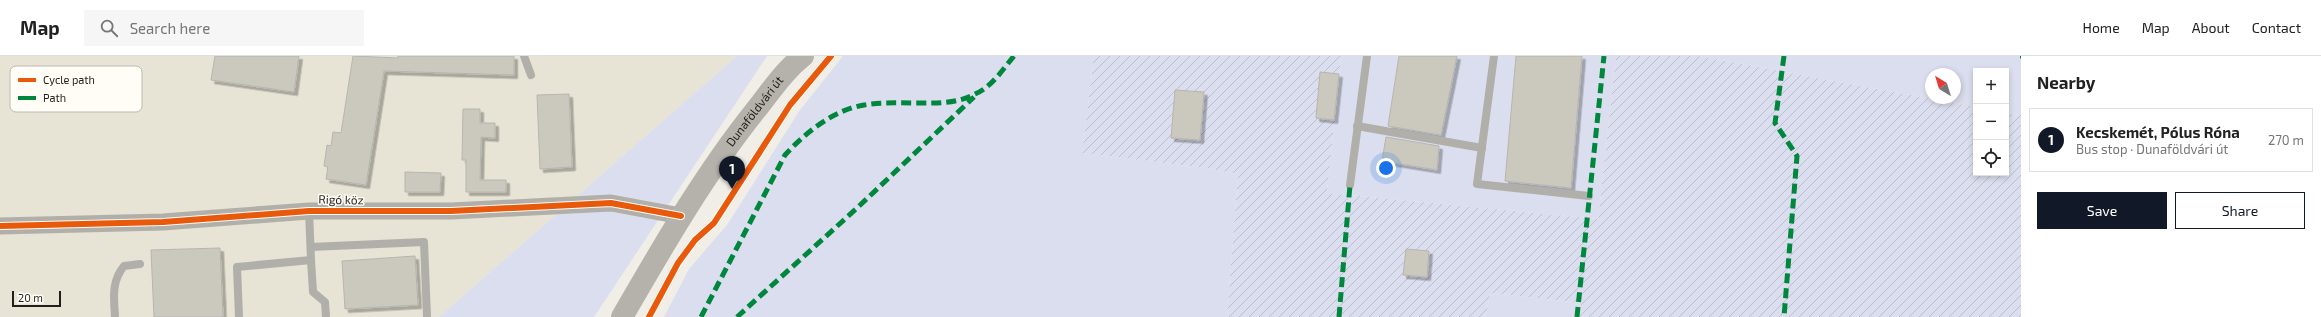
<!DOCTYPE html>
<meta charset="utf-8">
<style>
body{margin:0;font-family:"Exo 2",sans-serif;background:#f6f6f6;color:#222}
.controls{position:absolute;right:12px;top:12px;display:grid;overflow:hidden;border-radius:0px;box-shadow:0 2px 6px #0003}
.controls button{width:36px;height:36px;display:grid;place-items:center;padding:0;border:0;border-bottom:1px solid #e0e0e0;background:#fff;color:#222;font:20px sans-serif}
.compass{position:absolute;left:1925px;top:12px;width:36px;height:36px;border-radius:50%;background:#fff;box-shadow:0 2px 6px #0003;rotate:322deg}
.scale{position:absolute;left:12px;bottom:10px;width:49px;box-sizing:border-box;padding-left:4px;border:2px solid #201f1b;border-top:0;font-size:11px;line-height:14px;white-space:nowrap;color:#201f1b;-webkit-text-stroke:3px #fffdf6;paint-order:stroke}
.you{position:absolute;left:1386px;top:112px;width:14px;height:14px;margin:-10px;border:3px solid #fff;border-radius:50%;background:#1a73e8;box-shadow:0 0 0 6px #1a73e833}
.badge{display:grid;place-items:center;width:26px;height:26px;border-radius:50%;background:#111827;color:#fff;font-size:13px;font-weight:700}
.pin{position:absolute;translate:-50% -33px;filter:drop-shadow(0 1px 2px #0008)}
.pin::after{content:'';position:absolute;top:21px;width:14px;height:12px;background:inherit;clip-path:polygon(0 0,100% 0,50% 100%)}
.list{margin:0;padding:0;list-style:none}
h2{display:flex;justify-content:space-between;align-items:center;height:52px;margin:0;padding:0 16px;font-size:17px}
h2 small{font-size:13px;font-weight:400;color:#767676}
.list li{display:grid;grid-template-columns:26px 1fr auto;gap:12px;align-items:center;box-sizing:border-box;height:64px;margin:0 8px 8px;padding:0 8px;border:1px solid #e0e0e0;border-radius:0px}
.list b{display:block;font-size:15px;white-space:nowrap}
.list p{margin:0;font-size:13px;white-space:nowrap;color:#767676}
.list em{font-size:13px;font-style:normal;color:#767676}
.actions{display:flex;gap:8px;padding:12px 16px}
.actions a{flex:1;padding:9px 0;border:1px solid #111827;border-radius:0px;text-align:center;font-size:14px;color:#111827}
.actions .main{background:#111827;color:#fff}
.icon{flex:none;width:22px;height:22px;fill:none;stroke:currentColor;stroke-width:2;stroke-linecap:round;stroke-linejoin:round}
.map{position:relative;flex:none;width:2021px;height:261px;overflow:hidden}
header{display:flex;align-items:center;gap:24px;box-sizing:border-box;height:56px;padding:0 20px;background:#fff;border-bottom:1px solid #e0e0e0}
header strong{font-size:19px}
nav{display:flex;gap:22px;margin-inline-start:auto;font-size:14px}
.search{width:280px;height:36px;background:#f6f6f6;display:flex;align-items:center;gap:10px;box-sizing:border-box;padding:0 14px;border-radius:0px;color:#767676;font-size:15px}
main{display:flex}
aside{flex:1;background:#fff}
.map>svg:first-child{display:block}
.built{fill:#e7e3d5}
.grass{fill:#dbdeee;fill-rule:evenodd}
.garden{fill:url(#garden-furrows)}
.building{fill:#cbc9bd;stroke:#b6b5b0;filter:url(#shadow)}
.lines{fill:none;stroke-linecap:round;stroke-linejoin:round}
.lane{stroke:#b0afa9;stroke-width:8}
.street{stroke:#b0afa9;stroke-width:17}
.primary{stroke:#b4b2aa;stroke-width:22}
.quiet{stroke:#00873e;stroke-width:5;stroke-dasharray:10 5;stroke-linecap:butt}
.cycleway-casing{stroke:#fffdf6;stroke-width:8}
.cycleway{stroke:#e8590c;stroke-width:6}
.labels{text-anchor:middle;stroke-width:3;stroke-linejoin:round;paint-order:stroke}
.street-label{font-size:12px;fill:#201f1b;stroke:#fffdf6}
.key{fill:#fffdf6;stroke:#bcbab4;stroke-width:1}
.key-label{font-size:11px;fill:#201f1b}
</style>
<header>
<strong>Map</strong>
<div class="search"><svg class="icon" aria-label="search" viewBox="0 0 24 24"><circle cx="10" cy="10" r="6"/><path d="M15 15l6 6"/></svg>Search here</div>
<nav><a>Home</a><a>Map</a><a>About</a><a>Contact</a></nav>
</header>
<main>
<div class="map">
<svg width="2021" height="261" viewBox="0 0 2021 261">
<defs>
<pattern id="garden-furrows" width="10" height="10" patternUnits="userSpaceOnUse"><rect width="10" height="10" fill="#dbdeee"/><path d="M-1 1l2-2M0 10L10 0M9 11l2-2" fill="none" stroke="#bcbecc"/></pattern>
<filter id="shadow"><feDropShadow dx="3.5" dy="3.5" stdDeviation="0" flood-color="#0004"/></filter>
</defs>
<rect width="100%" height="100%" fill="#f0eee6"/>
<polygon class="built" points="0,0 737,0 439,261 0,261"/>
<g class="grass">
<polygon points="737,0 767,0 594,261 439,261"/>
<polygon points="843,0 1094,0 1082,97 1206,112 1238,118 1227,261 664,261 689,213 727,169 800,54"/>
<polygon points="1341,0 1616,0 1598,163 1327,137"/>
<path d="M1698 0H2021V59L2006 57V15H1976V51ZM1931 18H1955V42H1931Z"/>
<polygon points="1490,237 1581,247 1580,261 1486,261"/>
</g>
<polygon class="garden" points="1094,0 1341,0 1327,137 1598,163 1616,0 1698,0 1976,51 1976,117 2006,117 2006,57 2021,59 2021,261 1580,261 1581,247 1490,237 1486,261 1227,261 1238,118 1206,112 1082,97"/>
<g class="building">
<polygon points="215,0 299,0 294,36 211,24"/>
<polygon points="353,0 398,2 398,0 514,0 514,19 384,15 366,129 326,123 328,111 324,110 327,89 331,90 333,76 341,77"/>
<polygon points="1399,0 1457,0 1441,79 1388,70"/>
<polygon points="1516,0 1582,0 1571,132 1505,125"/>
<polygon points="1320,16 1339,18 1334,64 1316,62"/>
<polygon points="1175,34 1204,36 1200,84 1171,82"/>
<polygon points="569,38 572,111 540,113 537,39"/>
<polygon points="463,53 480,53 480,67 495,67 495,82 481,81 480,124 506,124 506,136 466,136 466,104 462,104"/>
<polygon points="1386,81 1439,90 1437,114 1382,105"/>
<polygon points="405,116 441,117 440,136 405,136"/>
<polygon points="220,192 223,261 154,261 151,194"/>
<polygon points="1406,193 1429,195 1427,221 1403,219"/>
<polygon points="415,200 418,249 345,253 342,205"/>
</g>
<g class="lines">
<g class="lane">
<polyline points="524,0 531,19"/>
<polyline points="1494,0 1477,128 1589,140"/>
<polyline points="1357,70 1482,92"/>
<polyline points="1350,129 1367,0"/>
<polyline points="311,191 424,186 427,261"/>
<polyline points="311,204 313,236 325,246 326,261"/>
<path d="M115 261C114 242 111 226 124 210L140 208"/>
<polyline points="239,261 237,211 311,204 309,155"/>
</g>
<polyline class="street" points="0,170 163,166 309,155 451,155 611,147 681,160"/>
<path class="primary" id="s1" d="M622 261C663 190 704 119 755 55 771 35 783 16 803 0"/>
<g class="quiet">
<polyline points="1784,0 1775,67 1797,100 1784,261"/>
<polyline points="2020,0 2021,0"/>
<path d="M701 261 785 99C805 77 833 54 864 49 881 46 898 47 916 47 937 47 956 48 975 38 992 31 1003 13 1014 0"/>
<polyline points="737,261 856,153 974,41"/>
<polyline points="1339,261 1350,129"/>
<polyline points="1577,261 1604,0"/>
</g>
<defs>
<g id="cycleway">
<polyline points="0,170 163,166 309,155 451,155 611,147 681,160"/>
<polyline points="649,261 678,207 695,184 714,167 790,49 831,0"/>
</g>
</defs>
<use href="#cycleway" class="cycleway-casing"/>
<use href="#cycleway" class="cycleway"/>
</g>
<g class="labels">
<g class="street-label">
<text dy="4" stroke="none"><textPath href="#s1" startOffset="245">Dunaföldvári út</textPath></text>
<text transform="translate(341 144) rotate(1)" y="4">Rigó köz</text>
</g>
</g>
<rect x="10" y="10" width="132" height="46" rx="6" class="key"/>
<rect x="18" y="22" width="18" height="4" fill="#e8590c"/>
<rect x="18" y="40" width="18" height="4" fill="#00873e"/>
<g class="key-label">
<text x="43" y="28">Cycle path</text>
<text x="43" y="46">Path</text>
</g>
</svg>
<div class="controls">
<button>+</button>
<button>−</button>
<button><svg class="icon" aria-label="locate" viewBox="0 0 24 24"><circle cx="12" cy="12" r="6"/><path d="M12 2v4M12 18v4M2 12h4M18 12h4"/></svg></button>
</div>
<svg class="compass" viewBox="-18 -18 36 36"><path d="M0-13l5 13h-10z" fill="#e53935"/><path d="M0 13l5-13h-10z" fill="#767676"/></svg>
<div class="scale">20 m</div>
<div class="you"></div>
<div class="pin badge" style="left:732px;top:133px">1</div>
</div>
<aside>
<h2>Nearby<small></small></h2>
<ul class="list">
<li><span class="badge">1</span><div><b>Kecskemét, Pólus Róna</b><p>Bus stop · Dunaföldvári út</p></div><em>270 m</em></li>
</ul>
<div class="actions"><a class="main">Save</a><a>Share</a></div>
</aside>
</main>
